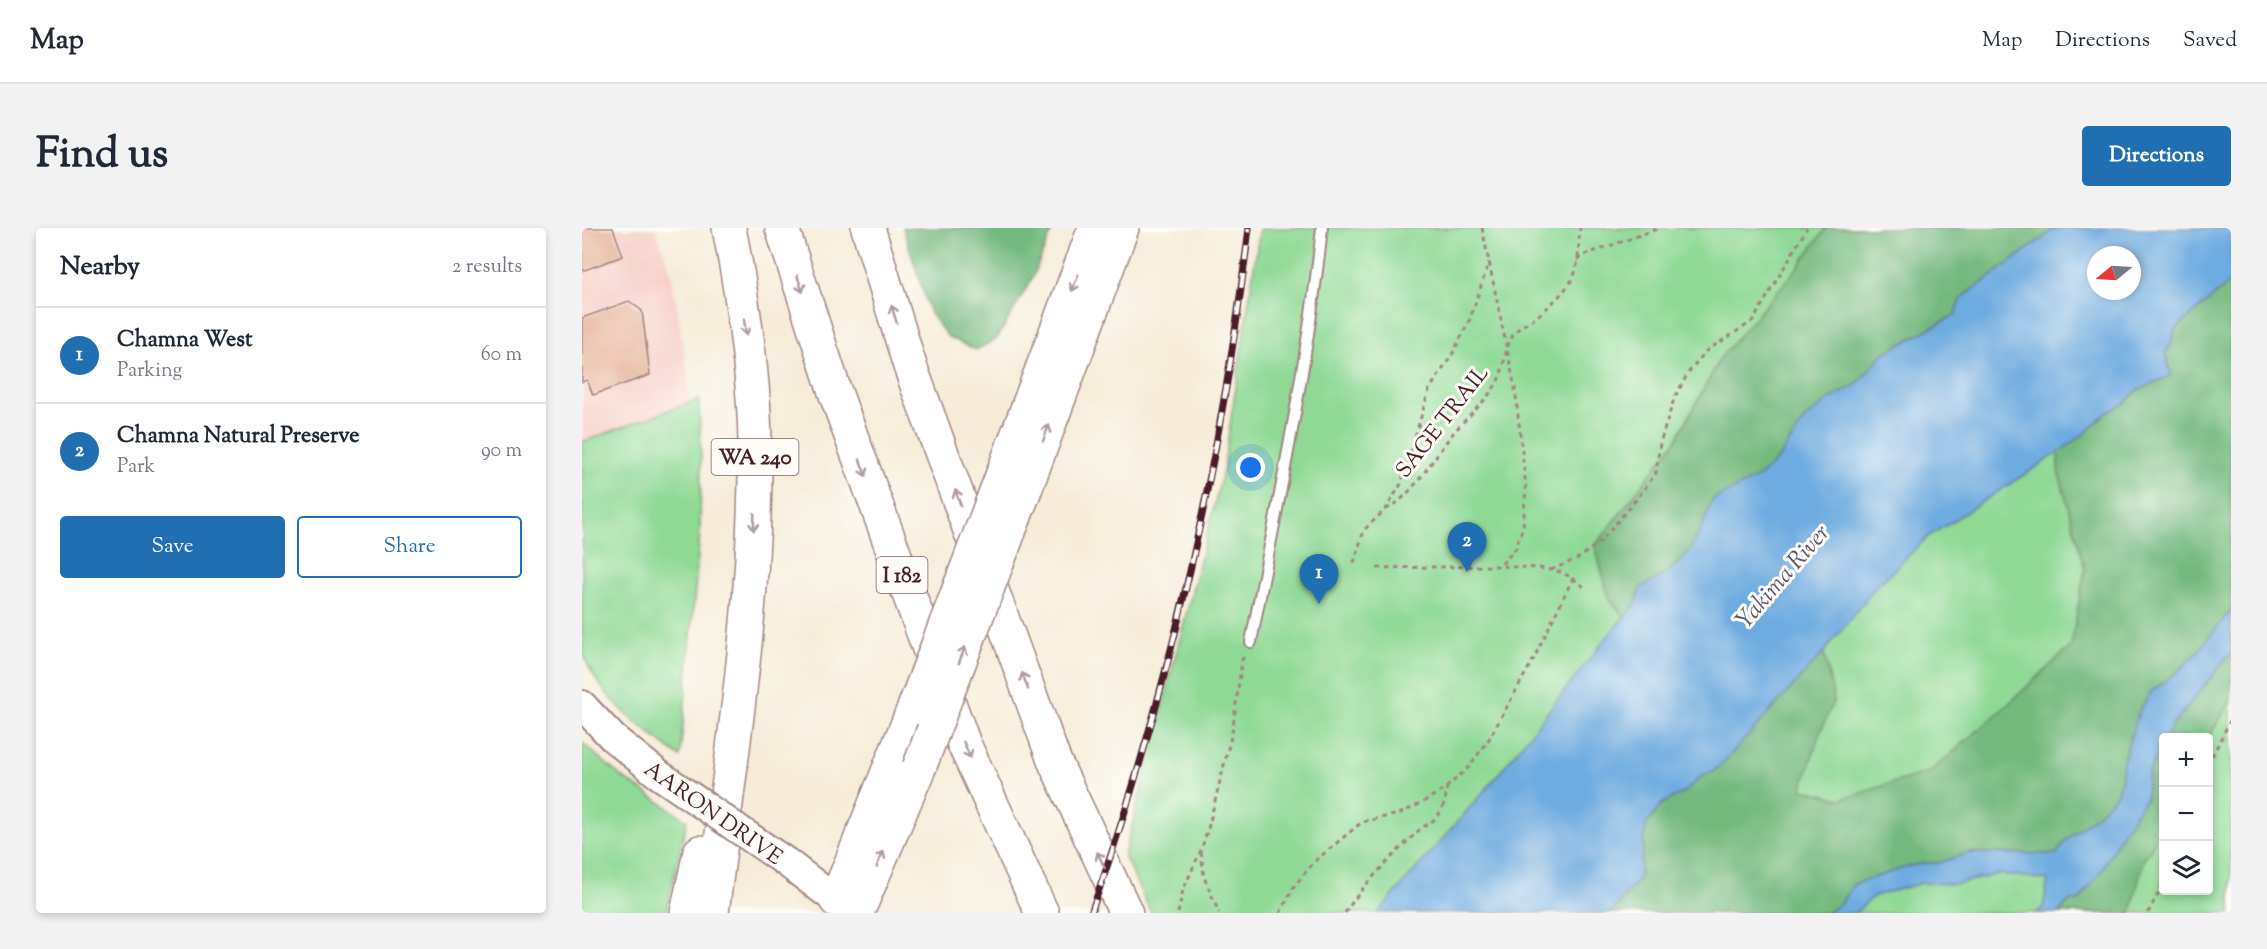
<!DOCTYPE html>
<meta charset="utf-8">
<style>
body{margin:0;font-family:"Sorts Mill Goudy",serif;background:#f2f2f3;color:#1f2937}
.controls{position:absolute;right:18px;bottom:18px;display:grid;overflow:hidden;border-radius:6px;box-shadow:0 3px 9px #0003}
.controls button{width:54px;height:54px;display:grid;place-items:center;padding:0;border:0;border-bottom:2px solid #e0e1e3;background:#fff;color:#1f2937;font:30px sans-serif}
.compass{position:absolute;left:1505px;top:18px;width:54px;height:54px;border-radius:50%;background:#fff;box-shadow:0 3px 9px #0003;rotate:252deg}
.you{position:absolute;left:669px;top:240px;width:21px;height:21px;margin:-15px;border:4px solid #fff;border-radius:50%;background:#1a73e8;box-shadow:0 0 0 9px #1a73e833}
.badge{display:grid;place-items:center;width:39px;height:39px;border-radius:50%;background:#1f6fb2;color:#fff;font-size:20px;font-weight:700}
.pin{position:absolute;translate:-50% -50px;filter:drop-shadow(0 2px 3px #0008)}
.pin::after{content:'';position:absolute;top:32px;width:21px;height:18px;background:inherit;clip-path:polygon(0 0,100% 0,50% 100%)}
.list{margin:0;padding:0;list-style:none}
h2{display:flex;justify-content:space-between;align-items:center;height:78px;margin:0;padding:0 24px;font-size:26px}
h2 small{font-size:20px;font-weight:400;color:#747a83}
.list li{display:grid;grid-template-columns:39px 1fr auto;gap:18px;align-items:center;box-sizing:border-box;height:96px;padding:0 24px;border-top:2px solid #e0e1e3}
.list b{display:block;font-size:22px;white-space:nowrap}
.list p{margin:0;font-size:20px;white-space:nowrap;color:#747a83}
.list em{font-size:20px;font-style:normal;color:#747a83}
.actions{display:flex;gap:12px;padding:18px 24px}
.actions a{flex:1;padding:14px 0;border:2px solid #1f6fb2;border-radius:6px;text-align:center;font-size:21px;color:#1f6fb2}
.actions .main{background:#1f6fb2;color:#fff}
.icon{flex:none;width:33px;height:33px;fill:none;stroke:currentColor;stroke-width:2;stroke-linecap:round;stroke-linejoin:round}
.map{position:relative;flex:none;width:1649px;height:685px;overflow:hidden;border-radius:6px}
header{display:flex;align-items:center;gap:36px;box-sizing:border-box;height:84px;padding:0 30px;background:#fff;border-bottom:2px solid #e0e1e3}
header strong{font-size:28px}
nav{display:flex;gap:33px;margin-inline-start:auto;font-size:21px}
.intro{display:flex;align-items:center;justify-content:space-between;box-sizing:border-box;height:144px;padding:0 36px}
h1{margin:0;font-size:42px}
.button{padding:15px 27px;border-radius:6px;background:#1f6fb2;color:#fff;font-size:21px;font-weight:700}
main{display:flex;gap:36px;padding:0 36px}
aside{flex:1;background:#fff;border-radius:6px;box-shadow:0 3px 9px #0003}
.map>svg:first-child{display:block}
.built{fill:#f7d0ca}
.green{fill:#8fd995;stroke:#6c7c60;stroke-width:1.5;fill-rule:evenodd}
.forest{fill:#73b97e;stroke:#5e6c54;stroke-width:1.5}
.water{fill:#6eabe0;stroke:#5c6586;stroke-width:1.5;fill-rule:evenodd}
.building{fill:#e8b39d}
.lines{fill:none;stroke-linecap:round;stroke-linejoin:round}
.service-casing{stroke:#a08682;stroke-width:14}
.secondary-casing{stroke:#a08682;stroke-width:32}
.motorway-casing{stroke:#a08682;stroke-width:36}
.path{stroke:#a08682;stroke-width:3;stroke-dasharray:4.5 4.5;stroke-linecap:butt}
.service{stroke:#fff;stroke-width:10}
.secondary{stroke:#fff;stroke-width:28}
.motorway{stroke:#fff;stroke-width:33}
.rail-casing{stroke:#4a1f2b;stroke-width:7}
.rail{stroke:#fdfcf7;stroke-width:4.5;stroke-dasharray:14;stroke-linecap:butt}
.secondary-bridge-casing{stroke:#a08682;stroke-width:32;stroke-linecap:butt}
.motorway-bridge-casing{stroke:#a08682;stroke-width:36;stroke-linecap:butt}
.secondary-bridge{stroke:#fff;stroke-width:28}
.motorway-bridge{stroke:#fff;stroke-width:33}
.oneway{stroke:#ae9aa0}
.labels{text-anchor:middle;stroke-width:6;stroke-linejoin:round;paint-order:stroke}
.shield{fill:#fdfcf7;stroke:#806168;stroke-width:1.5}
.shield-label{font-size:21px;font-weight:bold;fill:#4a1f2b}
.street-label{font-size:22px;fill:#4a1f2b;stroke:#fdfcf7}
.water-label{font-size:24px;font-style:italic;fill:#585773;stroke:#fdfcf7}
</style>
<header>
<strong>Map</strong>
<nav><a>Map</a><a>Directions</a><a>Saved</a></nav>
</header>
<div class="intro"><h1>Find us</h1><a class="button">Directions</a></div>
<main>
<aside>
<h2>Nearby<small>2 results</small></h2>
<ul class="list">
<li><span class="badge">1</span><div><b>Chamna West</b><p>Parking</p></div><em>60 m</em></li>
<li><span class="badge">2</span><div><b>Chamna Natural Preserve</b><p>Park</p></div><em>90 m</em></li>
</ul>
<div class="actions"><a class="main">Save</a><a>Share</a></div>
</aside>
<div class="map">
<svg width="1649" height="685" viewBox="0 0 1649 685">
<rect width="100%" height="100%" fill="#fdfcf7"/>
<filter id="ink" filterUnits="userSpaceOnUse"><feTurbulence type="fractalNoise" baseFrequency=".0167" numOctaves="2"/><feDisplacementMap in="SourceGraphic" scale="12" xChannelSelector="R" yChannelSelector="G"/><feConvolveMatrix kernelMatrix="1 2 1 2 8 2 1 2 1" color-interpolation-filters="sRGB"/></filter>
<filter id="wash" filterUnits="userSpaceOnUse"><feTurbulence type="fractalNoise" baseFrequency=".008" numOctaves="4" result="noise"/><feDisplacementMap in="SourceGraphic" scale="24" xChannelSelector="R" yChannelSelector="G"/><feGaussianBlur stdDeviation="1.35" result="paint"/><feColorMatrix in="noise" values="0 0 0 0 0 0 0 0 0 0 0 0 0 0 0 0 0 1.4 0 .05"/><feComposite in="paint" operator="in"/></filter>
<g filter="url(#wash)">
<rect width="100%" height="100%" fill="#f6ecd9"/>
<polygon class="built" points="0,0 73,0 90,48 105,142 108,174 0,214"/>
<g class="green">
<polygon points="678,0 1474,0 1447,21 1053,377 911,553 796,685 569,685 542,628 641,243"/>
<path d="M1649 27V685H987L1331 288ZM1582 509H1626V662H1582Z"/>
<path d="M117 171 119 231 118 305 98 529C61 500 16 470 0 423V214Z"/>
<polygon points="0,515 41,550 105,592 84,685 0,685"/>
</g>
<g class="forest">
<polygon points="321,0 471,0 451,49 415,111 394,122 366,109 348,86"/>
<path d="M1244 0H1474L1380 70 1373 87 1302 125 1275 156 1247 172 1223 191 1197 230 1177 249 1130 272C1115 316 1103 340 1059 359L1053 377 1042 389 1027 370 1013 318 1093 214 1139 129 1216 39Z"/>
<polygon points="1649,53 1649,382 1614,426 1593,446 1570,463 1557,483 1541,533 1540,551 1534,567 1518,584 1483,613 1475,626 1387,625 1356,635 1342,635 1272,656 1259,675 1245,685 1029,685 1057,651 1063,597 1081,575 1104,563 1119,549 1132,543 1242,424 1252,472 1236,510 1220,561 1259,571 1349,543 1423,479 1489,418 1503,341 1476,242 1476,225 1504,204 1524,185 1543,175 1554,163 1589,147 1583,125 1590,114 1593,102"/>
<polygon points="1649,424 1649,473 1626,510 1585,509 1591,497"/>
<polygon points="1581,518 1581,600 1561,633 1549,685 1476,685 1520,642 1537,610 1564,570 1566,545"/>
</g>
<g class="water">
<path d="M1474 0H1649V53L1593 102 1590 114 1583 125 1589 147 1554 163 1543 175 1524 185 1504 204 1476 225 1347 308 1293 360 1242 424 1142 534 1132 543 1119 549 1104 563 1081 575 1064 597 1057 651 1029 685H796L911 553 1033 399 1053 377 1059 359C1103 340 1115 316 1130 272L1177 249 1197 230 1223 191 1247 172 1275 156 1302 125 1373 87 1380 70ZM1514 27H1550V63H1514Z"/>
<polygon points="1649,382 1649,424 1591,497 1585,509 1582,509 1581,518 1566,545 1564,570 1537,610 1520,642 1497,673 1487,673 1476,685 1455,685 1461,679 1466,652 1418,646 1374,656 1340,655 1292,668 1273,685 1245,685 1259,675 1272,656 1328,638 1342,635 1356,635 1387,625 1475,626 1483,613 1518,584 1534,567 1540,551 1541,533 1557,483 1570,463 1593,446 1614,426"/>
</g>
<g id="blocks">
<g class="building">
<polygon points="0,0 31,0 41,28 0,43"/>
<polygon points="47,73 60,83 68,147 11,167 5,152 0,154 0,90"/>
</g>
</g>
</g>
<g filter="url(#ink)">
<use href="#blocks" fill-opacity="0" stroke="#a08682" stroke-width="1.5"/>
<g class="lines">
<defs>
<path id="service" d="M669 414C696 276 725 139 740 0"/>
<g id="secondary">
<polyline points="0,477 31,510 76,546"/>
<polyline points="204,634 271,685"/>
</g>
<g id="motorway">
<polyline points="200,0 253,164 382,516 460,685"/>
<polyline points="286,0 328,138 472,532 544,685"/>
<polyline points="423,240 513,0"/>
<polyline points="444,259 540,0"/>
<polyline points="254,672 332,480"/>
<polyline points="105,685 118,624"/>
<path d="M130 685C149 529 175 373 173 216 172 143 161 71 147 0"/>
<polyline points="275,685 337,540"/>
</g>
</defs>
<use href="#service" class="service-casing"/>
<use href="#secondary" class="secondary-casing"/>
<use href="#motorway" class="motorway-casing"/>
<g class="path">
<polyline points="900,0 933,160 944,259 941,298 934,320 918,338"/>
<polyline points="995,32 1002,27 1078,0"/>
<path d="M804 281C829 272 855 223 873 203 886 188 902 175 913 158 924 142 921 118 934 103 939 98 947 94 953 90 966 80 983 64 991 50 998 35 996 16 998 0"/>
<polyline points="772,335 782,302 804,281 819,256 847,162 870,127 888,91 907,34"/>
<polyline points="795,340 914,338 957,340 979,344 992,351 1002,359"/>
<polyline points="969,342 997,330 1018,314 1057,268 1074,245 1078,215 1092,171 1106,145 1124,123 1171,93 1225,0"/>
<polyline points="1626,536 1649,491"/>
<polyline points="619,624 622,649 637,685"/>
<polyline points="596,685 601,662 619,622 626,601 650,505 660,432 663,426"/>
<polyline points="698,685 713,657 733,633 780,594 817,586 840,575 865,559 887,539 907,511 951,432 991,350"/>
<path d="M763 685C782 655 810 629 835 604 842 597 852 594 857 586 863 577 864 569 865 559"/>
<polyline points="1566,685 1582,654"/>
</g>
<use href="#service" class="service"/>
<use href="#secondary" class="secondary"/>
<use href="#motorway" class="motorway"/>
<defs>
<path id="rail" d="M509 685C588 463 639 233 667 0"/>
</defs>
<use href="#rail" class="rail-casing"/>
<use href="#rail" class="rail"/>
<defs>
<polyline id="secondary-bridge" points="76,546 204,634"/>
<g id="motorway-bridge">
<polyline points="332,480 423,240"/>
<polyline points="337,540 444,259"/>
</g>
</defs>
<use href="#secondary-bridge" class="secondary-bridge-casing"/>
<use href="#motorway-bridge" class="motorway-bridge-casing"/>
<use href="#secondary-bridge" class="secondary-bridge"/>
<use href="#motorway-bridge" class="motorway-bridge"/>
</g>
<defs><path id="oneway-shaft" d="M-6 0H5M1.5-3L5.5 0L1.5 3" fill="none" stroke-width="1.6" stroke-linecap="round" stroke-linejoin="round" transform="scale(1.5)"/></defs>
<g class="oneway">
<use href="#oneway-shaft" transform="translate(493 55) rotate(111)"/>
<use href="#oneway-shaft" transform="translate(218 56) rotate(72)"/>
<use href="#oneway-shaft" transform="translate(312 86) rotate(-107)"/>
<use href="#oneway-shaft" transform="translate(163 99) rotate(83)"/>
<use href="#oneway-shaft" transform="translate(464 205) rotate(-70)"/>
<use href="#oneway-shaft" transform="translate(281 240) rotate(70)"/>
<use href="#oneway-shaft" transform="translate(376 270) rotate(-110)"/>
<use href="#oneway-shaft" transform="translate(172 294) rotate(92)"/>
<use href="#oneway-shaft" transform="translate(380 427) rotate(-69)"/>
<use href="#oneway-shaft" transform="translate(443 453) rotate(-110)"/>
<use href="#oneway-shaft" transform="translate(385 522) rotate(66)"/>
<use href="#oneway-shaft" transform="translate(298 631) rotate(-67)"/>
<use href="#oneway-shaft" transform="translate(519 632) rotate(-115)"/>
</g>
</g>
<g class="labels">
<g class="shield">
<rect x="129.5" y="211" width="87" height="36" rx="4.5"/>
<rect x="294.5" y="329" width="51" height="36" rx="4.5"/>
</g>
<g class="shield-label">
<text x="173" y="236">WA 240</text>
<text x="320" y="354">I 182</text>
</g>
<g class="street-label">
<text transform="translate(859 193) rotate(-52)" y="8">SAGE TRAIL</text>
<text transform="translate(132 584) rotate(35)" y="8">AARON DRIVE</text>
</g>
<g class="water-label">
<text transform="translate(1200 348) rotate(-49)" y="8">Yakima River</text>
</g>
</g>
</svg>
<div class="controls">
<button>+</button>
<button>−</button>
<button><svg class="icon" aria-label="layers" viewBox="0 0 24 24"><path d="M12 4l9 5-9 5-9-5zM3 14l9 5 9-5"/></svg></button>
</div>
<svg class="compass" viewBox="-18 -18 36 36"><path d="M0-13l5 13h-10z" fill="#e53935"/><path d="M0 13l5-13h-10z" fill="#747a83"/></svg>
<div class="you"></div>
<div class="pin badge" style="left:737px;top:376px">1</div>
<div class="pin badge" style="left:885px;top:344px">2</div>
</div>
</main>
